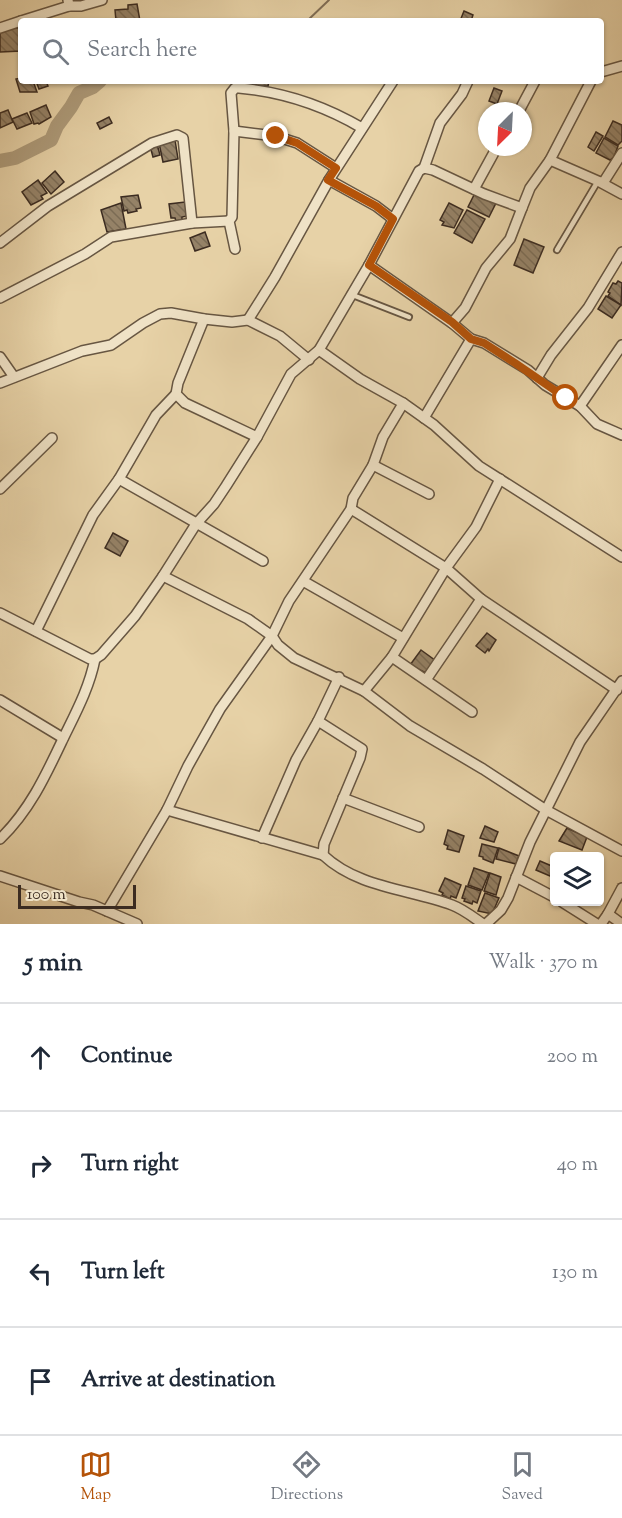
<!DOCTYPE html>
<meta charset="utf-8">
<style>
body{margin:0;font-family:"Sorts Mill Goudy",serif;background:#f2f2f3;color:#1f2937}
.controls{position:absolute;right:18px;bottom:18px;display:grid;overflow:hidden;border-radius:6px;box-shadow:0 2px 4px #0004}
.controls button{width:54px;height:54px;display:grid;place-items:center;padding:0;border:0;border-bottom:2px solid #e0e1e3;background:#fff;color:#1f2937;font:30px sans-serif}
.compass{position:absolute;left:478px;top:102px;width:54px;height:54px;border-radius:50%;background:#fff;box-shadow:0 2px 4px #0004;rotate:204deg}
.scale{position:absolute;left:18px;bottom:15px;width:118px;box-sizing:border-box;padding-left:6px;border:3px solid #3c2c21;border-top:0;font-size:16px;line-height:21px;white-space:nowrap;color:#3c2c21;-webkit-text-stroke:4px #efe2c6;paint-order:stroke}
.stop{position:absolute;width:18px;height:18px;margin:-14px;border:4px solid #b45309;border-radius:50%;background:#fff}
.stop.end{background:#b45309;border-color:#fff;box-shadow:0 2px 6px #0008}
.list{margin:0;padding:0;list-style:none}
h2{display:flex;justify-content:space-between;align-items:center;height:78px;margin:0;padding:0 24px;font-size:26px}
h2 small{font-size:20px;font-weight:400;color:#747a83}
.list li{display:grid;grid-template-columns:39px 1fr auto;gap:18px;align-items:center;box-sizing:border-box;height:108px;padding:0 24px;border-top:2px solid #e0e1e3}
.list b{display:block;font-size:22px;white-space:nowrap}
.list em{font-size:20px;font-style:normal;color:#747a83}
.icon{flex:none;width:33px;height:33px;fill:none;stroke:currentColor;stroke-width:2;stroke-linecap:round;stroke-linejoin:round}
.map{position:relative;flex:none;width:622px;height:924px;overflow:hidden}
.search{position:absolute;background:#fff;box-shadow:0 2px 4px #0004;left:18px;right:18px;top:18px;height:66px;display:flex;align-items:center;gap:15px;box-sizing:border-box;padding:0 21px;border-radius:6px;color:#747a83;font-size:22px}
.sheet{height:510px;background:#fff}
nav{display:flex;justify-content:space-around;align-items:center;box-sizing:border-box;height:84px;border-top:2px solid #e0e1e3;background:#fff;font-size:16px;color:#747a83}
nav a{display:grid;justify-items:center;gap:3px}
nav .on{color:#b45309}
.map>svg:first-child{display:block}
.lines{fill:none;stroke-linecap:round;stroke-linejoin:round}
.stream{stroke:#806e56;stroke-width:2}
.river{stroke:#ad9a79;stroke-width:14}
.building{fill:url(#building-back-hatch);stroke:#3c2c21;stroke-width:1.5}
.lane-casing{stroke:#675642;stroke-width:8}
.street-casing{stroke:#675642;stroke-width:12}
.lane{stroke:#efe2c6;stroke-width:4.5}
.street{stroke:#efe2c6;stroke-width:9}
.route{stroke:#b45309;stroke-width:8}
</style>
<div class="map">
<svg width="622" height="924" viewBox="0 0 622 924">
<defs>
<pattern id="building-back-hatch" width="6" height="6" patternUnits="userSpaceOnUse" patternTransform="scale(1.5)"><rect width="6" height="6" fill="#958267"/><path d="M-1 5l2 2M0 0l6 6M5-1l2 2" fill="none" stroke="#7b6b54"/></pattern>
</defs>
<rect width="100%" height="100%" fill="#e7d2a7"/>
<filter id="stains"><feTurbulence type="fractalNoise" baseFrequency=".00333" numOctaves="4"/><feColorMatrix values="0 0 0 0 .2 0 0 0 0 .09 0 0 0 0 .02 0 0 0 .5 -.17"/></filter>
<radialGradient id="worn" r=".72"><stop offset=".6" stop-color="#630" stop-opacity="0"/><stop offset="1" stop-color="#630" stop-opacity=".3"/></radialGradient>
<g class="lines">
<polyline class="stream" points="307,21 329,0"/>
<polyline class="river" points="0,161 15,158 51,140 57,126 71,107 79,93 93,87 100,81"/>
</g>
<g class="building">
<polygon points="137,4 140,21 116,21 115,10 128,9 128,5"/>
<polygon points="464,11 473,15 471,21 460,21"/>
<polygon points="0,28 21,28 21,51 0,52"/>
<polygon points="21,78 21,81 33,81 37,92 20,92 16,79"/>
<polygon points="36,81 46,81 48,86 39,89"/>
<polygon points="252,81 269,81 268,86 256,87 256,85 252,84"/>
<polygon points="494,88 502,91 497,104 489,101"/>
<polygon points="46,105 51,117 39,124 38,123 34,124 30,112"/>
<polygon points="8,110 13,122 0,128 0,113"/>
<polygon points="27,113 32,123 17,129 12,119"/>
<polygon points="109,117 112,123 100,129 97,123"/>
<polygon points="613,121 622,125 622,141 618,145 605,137"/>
<polygon points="596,132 603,136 594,151 588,147"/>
<polygon points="604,138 618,146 614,157 610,160 596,153"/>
<polygon points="175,140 178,159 163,162 159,143"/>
<polygon points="157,144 160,155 153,157 150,146"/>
<polygon points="55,171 64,182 51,194 42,183"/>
<polygon points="38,180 47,193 41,196 43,199 31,205 22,192"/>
<polygon points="475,193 496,203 489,217 468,207"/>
<polygon points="138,195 141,208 136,209 137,211 128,213 127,210 124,211 121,197"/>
<polygon points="185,202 187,216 182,217 182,220 176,221 175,218 171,218 169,204"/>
<polygon points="121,203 126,229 107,232 101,210"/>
<polygon points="449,203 463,210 454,228 442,225 444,222 440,220"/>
<polygon points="467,210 485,219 472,243 454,233"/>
<polygon points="205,232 210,246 195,251 190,238"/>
<polygon points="524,239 544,247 533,273 514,265"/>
<polygon points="618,281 622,283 621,305 608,296 610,293 608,292 613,283 616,284"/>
<polygon points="606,296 621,305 612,318 598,309"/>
<polygon points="113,533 128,541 120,556 105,548"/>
<polygon points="487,633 496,640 489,651 488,649 485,653 476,646"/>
<polygon points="421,650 436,661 426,673 410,665"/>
<polygon points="485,826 498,832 494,842 480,838"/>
<polygon points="567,828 587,837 582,850 559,841"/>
<polygon points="448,830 464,836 459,852 447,849 448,846 444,844"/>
<polygon points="482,844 498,848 493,863 483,859 483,857 479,856"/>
<polygon points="499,848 519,856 516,864 496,859"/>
<polygon points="540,861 554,867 550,876 536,870"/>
<polygon points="474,868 489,873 482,890 468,885"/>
<polygon points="490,873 501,877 496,895 484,891"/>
<polygon points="445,878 461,885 456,898 451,896 450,899 442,895 443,893 439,891"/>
<polygon points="466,886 481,891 477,903 473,901 472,904 464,901 465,899 462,898"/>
<polygon points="485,893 499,898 492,914 478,911"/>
</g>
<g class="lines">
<defs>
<g id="lane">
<polyline points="557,250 598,181"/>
<polyline points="350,294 409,317"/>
</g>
<g id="street">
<polyline points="69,6 81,6 102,0"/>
<polyline points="21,21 69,6 68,0"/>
<polyline points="0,28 21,21"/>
<polyline points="601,72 622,66"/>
<polyline points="519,111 535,81"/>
<polyline points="234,131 275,136 297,143 336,168"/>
<polyline points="550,160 598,181 622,194"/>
<polyline points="424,168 440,123 462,94 468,81"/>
<polyline points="329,180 393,81"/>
<polyline points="603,183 622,153"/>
<polyline points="474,189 497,147"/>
<polyline points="0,243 48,206 152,143 177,135 183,138 192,223"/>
<path d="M235 249 229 221 232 217 234 131 231 93 235 88H239C284 92 323 105 362 128"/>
<polyline points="369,265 452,323 471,339 484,343 528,370 545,385 580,406 597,424 622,435"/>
<polyline points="0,298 85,254 111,237 192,223 229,221"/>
<polyline points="204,319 178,383 176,394 185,403 257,437"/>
<polyline points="248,320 275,277 329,180 376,206 393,219"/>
<polyline points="452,323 465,308 486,268 510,239 522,208"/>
<polyline points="0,357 14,377"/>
<polyline points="537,378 551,355 588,308 622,252"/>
<polyline points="0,383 82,351 111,345 143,323 160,314 171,313 204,319 232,322 248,320 280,336 309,360"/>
<polyline points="176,394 156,415 119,479 263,561"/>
<polyline points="403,403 434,425 479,466 622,557"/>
<polyline points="580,406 622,345"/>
<polyline points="424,418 471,339"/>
<polyline points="373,465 429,494"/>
<polyline points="0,489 52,438"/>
<polyline points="351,509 446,568 476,527 500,479"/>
<polyline points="163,576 196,524 214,504 226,486 257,437 291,374 319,350 369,265 419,171 424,168 433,170 484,194 522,208 530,188 550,160 591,81"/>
<polyline points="303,581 403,638"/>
<polyline points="0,613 90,659 95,659 101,655 135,616 163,576 248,619 272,636 278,645 294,658 364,691 410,726 483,769 546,810 622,851"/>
<polyline points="36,631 93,515 119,479"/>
<polyline points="392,657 472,712"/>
<polyline points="426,680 481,599"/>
<polyline points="364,691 392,657 446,568 481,599 617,690"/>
<polyline points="0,700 63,738"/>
<polyline points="343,798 419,827"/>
<path d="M167 810 323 855C358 888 409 889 452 905 463 909 473 917 483 924"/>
<polyline points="262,838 296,760 318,721"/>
<path d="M0 839C29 811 45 777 62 741 75 714 89 689 95 659"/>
<polyline points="323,855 324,844 360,758 362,749 318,721 339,677"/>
<polyline points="0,876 79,902 93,905 137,924"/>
<polyline points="516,877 554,897"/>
<polyline points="562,902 597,924"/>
<polyline points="107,911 167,810 188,766 220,709 272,636 289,601 351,509 353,498 373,465 383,437 401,407 403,403 360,379 319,350"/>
<polyline points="608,914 622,888"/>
<polyline points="486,924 501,910 508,898 530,842 580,742 622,681"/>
<polyline points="601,924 608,914 622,924"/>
</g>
</defs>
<use href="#lane" class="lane-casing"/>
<use href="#street" class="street-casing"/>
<use href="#lane" class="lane"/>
<use href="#street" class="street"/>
</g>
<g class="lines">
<polyline class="route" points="276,136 297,143 336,168 328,180 376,206 393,219 369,265 452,322 471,339 484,343 515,363 566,398"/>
</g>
<rect width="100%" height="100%" filter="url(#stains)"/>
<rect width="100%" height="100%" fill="url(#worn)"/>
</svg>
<div class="controls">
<button><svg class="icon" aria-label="layers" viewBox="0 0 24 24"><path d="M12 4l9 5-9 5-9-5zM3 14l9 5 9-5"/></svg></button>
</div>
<svg class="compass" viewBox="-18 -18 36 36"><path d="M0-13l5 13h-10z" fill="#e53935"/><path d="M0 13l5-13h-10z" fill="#747a83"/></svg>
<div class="scale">100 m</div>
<div class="stop" style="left:566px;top:398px"></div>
<div class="stop end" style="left:276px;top:136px"></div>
<div class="search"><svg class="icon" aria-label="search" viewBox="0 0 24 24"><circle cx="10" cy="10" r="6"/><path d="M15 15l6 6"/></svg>Search here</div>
</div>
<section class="sheet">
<h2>5 min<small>Walk · 370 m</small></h2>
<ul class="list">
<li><svg class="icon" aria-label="ahead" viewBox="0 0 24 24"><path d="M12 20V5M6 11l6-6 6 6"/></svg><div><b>Continue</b></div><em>200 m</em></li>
<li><svg class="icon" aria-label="right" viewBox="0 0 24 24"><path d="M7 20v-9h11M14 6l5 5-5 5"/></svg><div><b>Turn right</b></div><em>40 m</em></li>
<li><svg class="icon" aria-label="left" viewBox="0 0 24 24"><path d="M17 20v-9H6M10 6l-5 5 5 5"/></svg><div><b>Turn left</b></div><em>130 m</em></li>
<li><svg class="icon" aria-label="arrive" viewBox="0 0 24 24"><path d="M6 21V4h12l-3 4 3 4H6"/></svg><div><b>Arrive at destination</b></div></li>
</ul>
</section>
<nav>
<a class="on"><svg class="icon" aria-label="map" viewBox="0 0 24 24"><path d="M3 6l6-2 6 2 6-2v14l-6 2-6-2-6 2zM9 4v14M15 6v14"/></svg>Map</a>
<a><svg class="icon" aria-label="directions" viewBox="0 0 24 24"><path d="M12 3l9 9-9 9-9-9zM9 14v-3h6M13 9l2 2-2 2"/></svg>Directions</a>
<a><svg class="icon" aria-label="saved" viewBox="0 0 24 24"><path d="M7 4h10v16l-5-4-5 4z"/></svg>Saved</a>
</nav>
